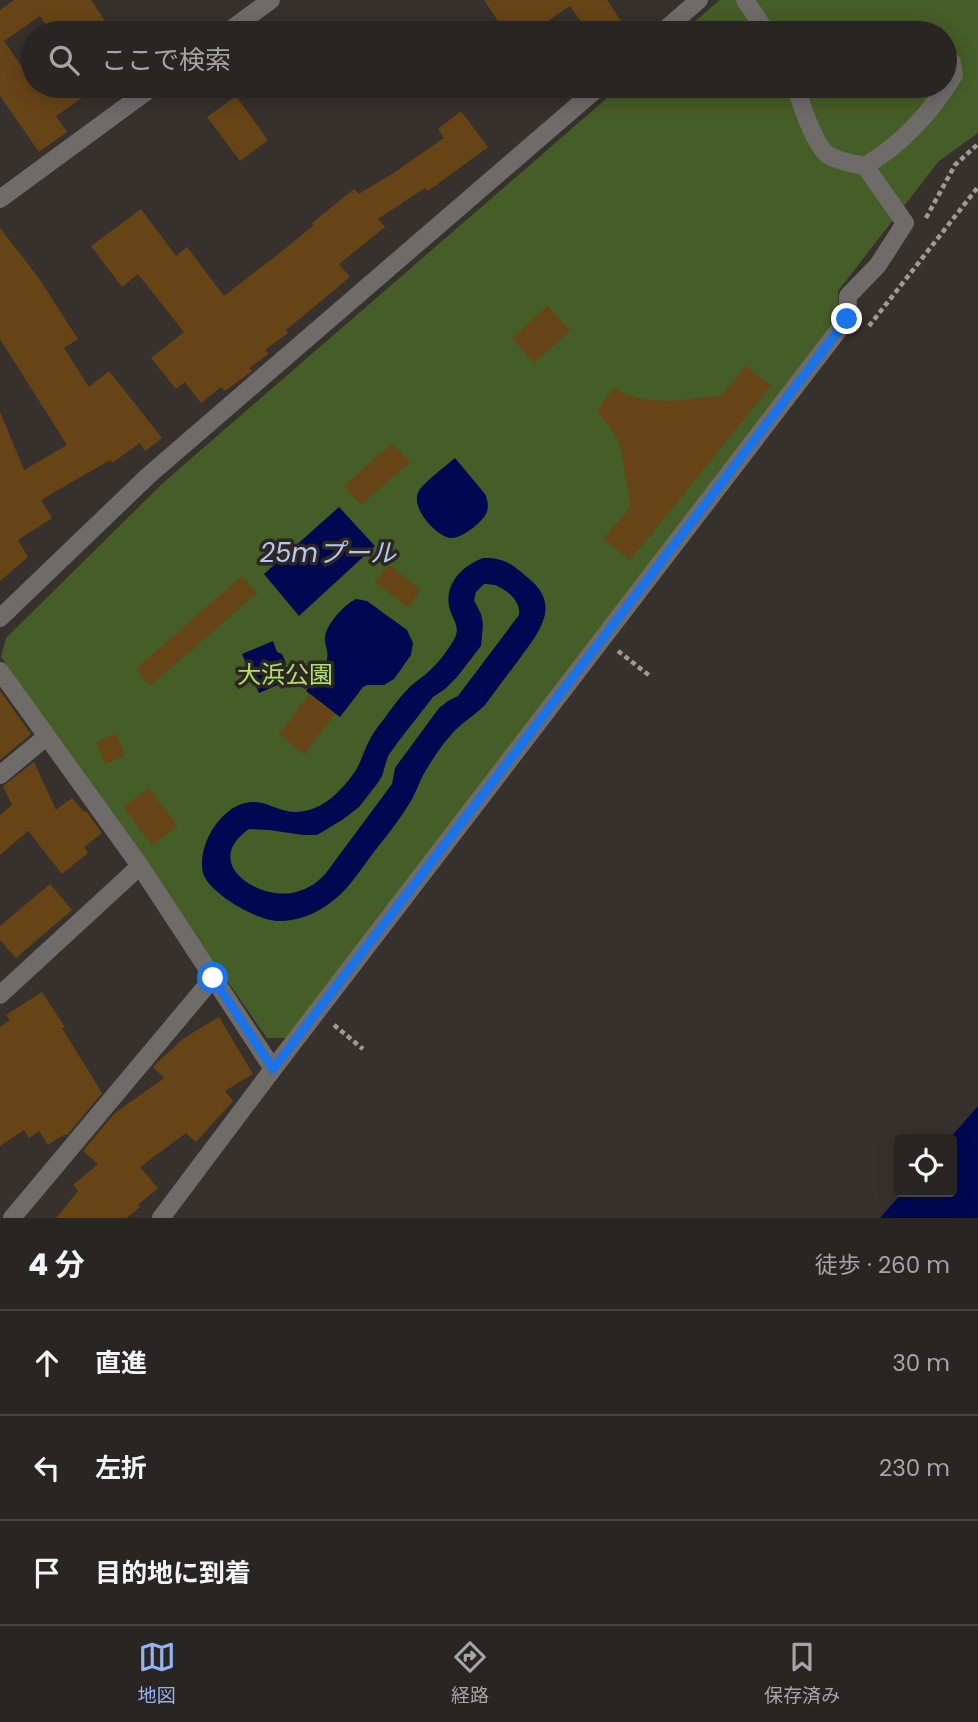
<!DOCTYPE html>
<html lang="ja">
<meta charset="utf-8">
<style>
body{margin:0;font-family:Poppins,"Noto Sans JP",sans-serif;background:#312d2a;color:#f1f3f6}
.controls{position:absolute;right:21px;bottom:21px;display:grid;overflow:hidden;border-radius:7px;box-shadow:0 4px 18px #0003}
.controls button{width:63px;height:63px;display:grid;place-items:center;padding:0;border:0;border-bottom:2px solid #454240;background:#292522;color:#f1f3f6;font:35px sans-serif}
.stop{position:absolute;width:21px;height:21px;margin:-16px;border:5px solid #1a73e8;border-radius:50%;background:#fff}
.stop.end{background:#1a73e8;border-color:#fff;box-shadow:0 2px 7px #0008}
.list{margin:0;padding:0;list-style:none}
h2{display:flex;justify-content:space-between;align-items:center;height:91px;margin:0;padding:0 28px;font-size:30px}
h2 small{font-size:23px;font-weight:400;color:#a5a5a5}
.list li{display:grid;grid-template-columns:46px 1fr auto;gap:21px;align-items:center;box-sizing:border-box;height:105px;padding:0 28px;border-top:2px solid #454240}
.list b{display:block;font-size:26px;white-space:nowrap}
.list em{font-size:23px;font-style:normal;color:#a5a5a5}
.icon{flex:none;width:38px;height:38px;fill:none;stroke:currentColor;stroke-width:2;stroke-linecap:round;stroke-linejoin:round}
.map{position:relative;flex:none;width:978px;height:1218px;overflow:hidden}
.search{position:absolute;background:#292522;box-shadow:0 4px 18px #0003;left:21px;right:21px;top:21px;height:77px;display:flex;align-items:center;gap:18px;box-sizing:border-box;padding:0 24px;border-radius:38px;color:#a5a5a5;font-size:26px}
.sheet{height:406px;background:#292522}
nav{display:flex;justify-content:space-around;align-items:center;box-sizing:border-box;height:98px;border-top:2px solid #454240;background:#292522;font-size:19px;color:#a5a5a5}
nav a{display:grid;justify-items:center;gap:4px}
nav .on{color:#95b2f1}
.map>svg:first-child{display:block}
.green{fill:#455d26}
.water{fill:#010852;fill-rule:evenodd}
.building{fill:#674416}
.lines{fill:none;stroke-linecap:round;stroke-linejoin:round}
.path{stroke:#9e9a96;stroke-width:4.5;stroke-dasharray:5 3.5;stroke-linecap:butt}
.minor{stroke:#6e6b69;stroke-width:18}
.tertiary{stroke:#6e6b69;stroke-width:18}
.route{stroke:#1a73e8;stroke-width:9}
.labels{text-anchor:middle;stroke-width:7;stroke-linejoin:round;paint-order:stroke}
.park-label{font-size:24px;fill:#ade16b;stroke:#2d2723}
.water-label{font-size:26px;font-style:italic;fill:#b3c7f1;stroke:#2d2723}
</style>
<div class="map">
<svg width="978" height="1218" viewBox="0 0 978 1218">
<rect width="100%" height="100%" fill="#37312d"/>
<polygon class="green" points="720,0 978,0 978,133 939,161 838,291 838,318 287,1038 267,1038 1,657 6,638 164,482 621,86 945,86 945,33 681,33"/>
<g class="water">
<path d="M455 458 485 494C488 500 489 508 486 514 481 523 461 539 451 538 436 537 409 506 419 491 424 482 446 466 455 458Z"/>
<polygon points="339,507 375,546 299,616 264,574"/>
<path d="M483 558C505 558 510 563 527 577 563 605 539 632 518 661 507 675 496 690 485 705 477 713 469 718 461 725 448 736 437 752 428 767 420 778 417 792 409 804 397 824 382 841 368 860 357 875 346 892 330 903 314 915 295 922 276 921 255 919 210 894 203 873 200 860 204 844 211 832 222 814 239 798 262 803 273 806 282 811 293 812 321 813 342 791 356 770 362 760 364 750 369 741 373 733 378 726 384 719 391 709 398 699 407 690 413 683 420 679 427 673 436 666 452 646 456 635 459 626 453 619 450 610 443 586 461 566 483 558ZM484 584C485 584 494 585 495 585 508 590 521 602 519 615L458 696 448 701 439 708 395 768 392 784 326 873C319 881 310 888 299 891 264 904 198 865 249 829L269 830 303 835H317L342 820 359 807 377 784 382 776 388 756 398 742 433 697 445 689 457 677 481 646 483 624 481 614 474 600 476 592Z"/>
<path d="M356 599 367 601 407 630 413 643 411 655 394 679 384 685H367L363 687 340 717 306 691C312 682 326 669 327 659 329 651 324 644 325 637 327 623 344 605 356 599Z"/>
<polygon points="273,641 277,652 282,654 286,663 284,668 289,680 259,693 242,654"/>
<polygon points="978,1106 978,1218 880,1218 903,1192 952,1192 952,1139 949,1139"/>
</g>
<g class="building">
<polygon points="14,0 91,0 113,33 52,33 40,16 4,41 33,83 33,86 99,86 56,116 67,132 39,152 0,96 0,10"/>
<polygon points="484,0 607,0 622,22 606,33 589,33 570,6 530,33 506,33"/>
<polygon points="236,96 268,140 240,161 207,117"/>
<polygon points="461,111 488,147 428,191 425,188 378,219 385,227 339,264 350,277 286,330 288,333 265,350 269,354 249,368 252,371 225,391 221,387 201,403 185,382 176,389 151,358 184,332 138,274 122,287 91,246 141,209 176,256 187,247 224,296 281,252 314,225 312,223 354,189 359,194 395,172 444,138 438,129"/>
<polygon points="0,228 38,277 78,339 64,348 89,387 109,371 162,438 145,451 140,443 112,463 110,460 41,500 52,518 18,540 28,557 0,581 0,412 24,470 67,445 0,339"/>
<polygon points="548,306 570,331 534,363 512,338"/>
<polygon points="746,366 771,386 630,560 604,539 631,506 620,445 614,432 597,411 614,388 627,395 641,399 656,400 670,401 721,396"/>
<polygon points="392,443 410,462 361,505 344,486"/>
<polygon points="389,565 421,590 408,607 375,582"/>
<polygon points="242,576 257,593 150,686 136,669"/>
<polygon points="0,691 31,734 0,760"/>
<polygon points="310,694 335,714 304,754 279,734"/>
<polygon points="116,734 125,755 105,764 96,742"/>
<polygon points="34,762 56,810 72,798 84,812 86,811 102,833 84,847 88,853 62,874 28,831 0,855 0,815 12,805 3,786"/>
<polygon points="149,788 177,826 152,845 123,807"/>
<polygon points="50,884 72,910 16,958 0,940 0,926"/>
<polygon points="42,992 65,1027 62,1028 102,1093 67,1135 65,1134 48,1145 39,1131 29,1138 24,1130 0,1146 0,1027 10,1020 6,1015"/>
<polygon points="219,1017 253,1074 225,1091 233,1101 196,1142 186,1133 140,1167 158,1188 138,1205 140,1207 127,1218 56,1218 78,1191 73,1185 98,1164 83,1151 115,1113 164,1078 153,1067 159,1061 184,1038"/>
</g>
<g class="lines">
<g class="path">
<polyline points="926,218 955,165 978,144"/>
<polyline points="869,326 978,187"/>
<polyline points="618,651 650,676"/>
<polyline points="334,1025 363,1049"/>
</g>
<g class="minor">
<polyline points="745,0 767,33"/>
<polyline points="226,33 271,0"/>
<polyline points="912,33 921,33"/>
<path d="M796 86C800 102 815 146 828 155 839 161 853 164 865 166 902 144 932 111 954 75L952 63 945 53"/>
<polyline points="0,199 154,86"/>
<polyline points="0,671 140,866 273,1069"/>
<polyline points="0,775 46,737"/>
<polyline points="0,995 140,866"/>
<polyline points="12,1218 213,978"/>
<polyline points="161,1218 273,1069 847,319 848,296 878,265 905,223 865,166"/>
</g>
<g class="tertiary">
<polyline points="661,33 699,0"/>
<polyline points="0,618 149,475 600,86"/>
</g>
</g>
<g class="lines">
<polyline class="route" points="213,978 273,1069 847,319"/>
</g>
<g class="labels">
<g class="park-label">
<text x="285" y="683">大浜公園</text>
</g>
<g class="water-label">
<text x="328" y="562">25mプール</text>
</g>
</g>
</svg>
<div class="controls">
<button><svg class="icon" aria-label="locate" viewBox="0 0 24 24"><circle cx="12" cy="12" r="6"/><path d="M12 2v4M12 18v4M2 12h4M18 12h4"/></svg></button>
</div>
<div class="stop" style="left:213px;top:978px"></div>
<div class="stop end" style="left:847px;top:319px"></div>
<div class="search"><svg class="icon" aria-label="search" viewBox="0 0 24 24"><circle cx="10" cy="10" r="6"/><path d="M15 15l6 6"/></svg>ここで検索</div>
</div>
<section class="sheet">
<h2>4 分<small>徒歩 · 260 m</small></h2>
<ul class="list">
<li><svg class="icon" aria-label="ahead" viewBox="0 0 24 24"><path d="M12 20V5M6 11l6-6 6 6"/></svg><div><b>直進</b></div><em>30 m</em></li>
<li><svg class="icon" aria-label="left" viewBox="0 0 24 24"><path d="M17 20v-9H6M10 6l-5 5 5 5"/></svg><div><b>左折</b></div><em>230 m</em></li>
<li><svg class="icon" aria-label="arrive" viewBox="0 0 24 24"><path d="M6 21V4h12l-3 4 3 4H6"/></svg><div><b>目的地に到着</b></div></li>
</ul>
</section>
<nav>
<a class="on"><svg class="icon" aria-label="map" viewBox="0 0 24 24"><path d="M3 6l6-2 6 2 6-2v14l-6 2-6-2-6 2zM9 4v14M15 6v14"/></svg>地図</a>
<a><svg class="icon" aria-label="directions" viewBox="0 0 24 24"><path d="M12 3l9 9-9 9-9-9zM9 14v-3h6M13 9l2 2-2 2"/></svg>経路</a>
<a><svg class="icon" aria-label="saved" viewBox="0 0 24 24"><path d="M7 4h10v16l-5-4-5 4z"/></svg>保存済み</a>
</nav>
